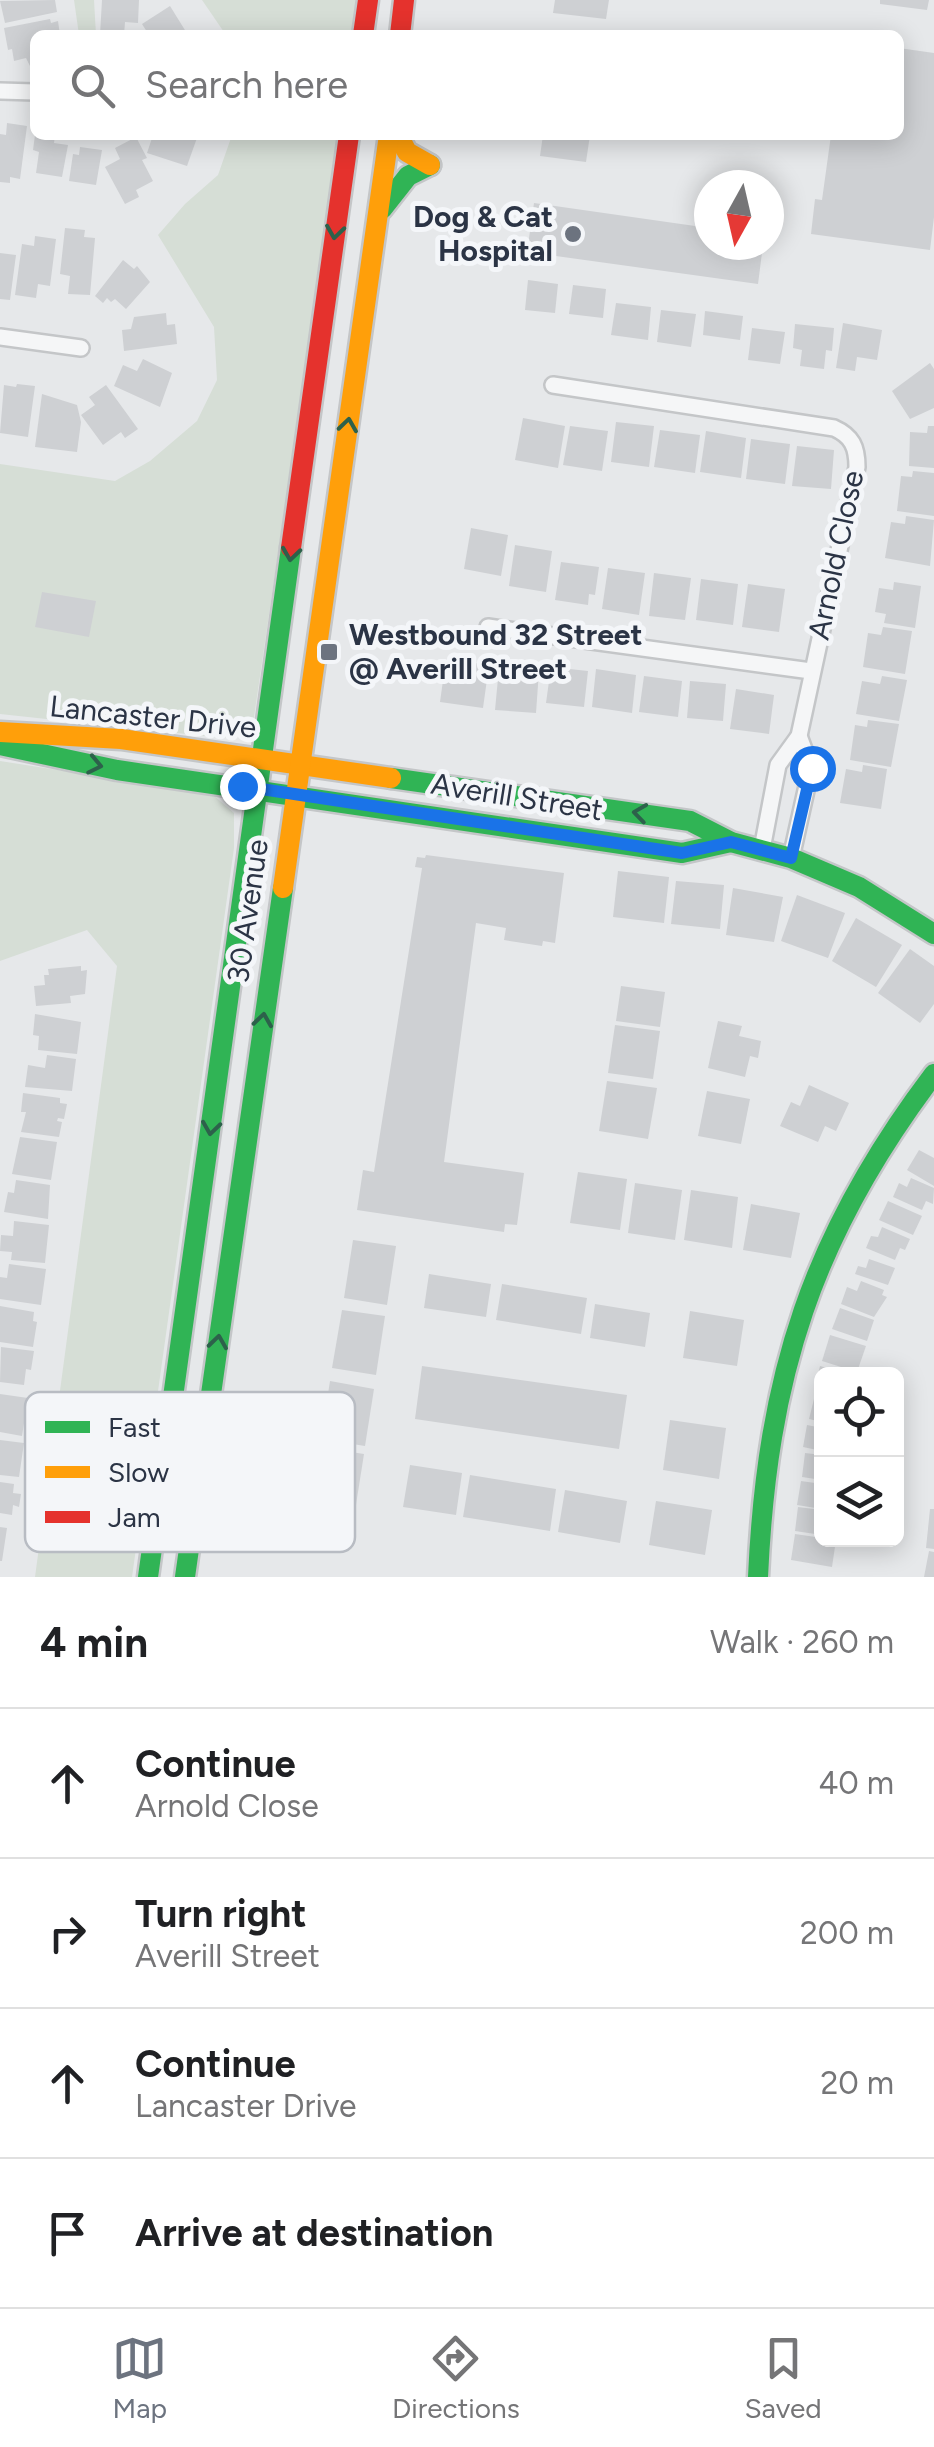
<!DOCTYPE html>
<meta charset="utf-8">
<style>
body{margin:0;font-family:Figtree,sans-serif;background:#f2f2f2;color:#202124}
.controls{position:absolute;right:30px;bottom:30px;display:grid;overflow:hidden;border-radius:15px;box-shadow:0 5px 25px #0003}
.controls button{width:90px;height:90px;display:grid;place-items:center;padding:0;border:0;border-bottom:2px solid #e0e0e0;background:#fff;color:#202124;font:50px sans-serif}
.compass{position:absolute;left:694px;top:170px;width:90px;height:90px;border-radius:50%;background:#fff;box-shadow:0 5px 25px #0003;rotate:188deg}
.stop{position:absolute;width:30px;height:30px;margin:-22px;border:8px solid #1a73e8;border-radius:50%;background:#fff}
.stop.end{background:#1a73e8;border-color:#fff;box-shadow:0 2px 10px #0008}
.list{margin:0;padding:0;list-style:none}
h2{display:flex;justify-content:space-between;align-items:center;height:130px;margin:0;padding:0 40px;font-size:42px}
h2 small{font-size:32px;font-weight:400;color:#757577}
.list li{display:grid;grid-template-columns:65px 1fr auto;gap:30px;align-items:center;box-sizing:border-box;height:150px;padding:0 40px;border-top:2px solid #e0e0e0}
.list b{display:block;font-size:38px;white-space:nowrap}
.list p{margin:0;font-size:32px;white-space:nowrap;color:#757577}
.list em{font-size:32px;font-style:normal;color:#757577}
.icon{flex:none;width:55px;height:55px;fill:none;stroke:currentColor;stroke-width:2;stroke-linecap:round;stroke-linejoin:round}
.map{position:relative;flex:none;width:934px;height:1577px;overflow:hidden}
.search{position:absolute;background:#fff;box-shadow:0 5px 25px #0003;left:30px;right:30px;top:30px;height:110px;display:flex;align-items:center;gap:25px;box-sizing:border-box;padding:0 35px;border-radius:15px;color:#757577;font-size:38px}
.sheet{height:730px;background:#fff}
nav{display:flex;justify-content:space-around;align-items:center;box-sizing:border-box;height:140px;border-top:2px solid #e0e0e0;background:#fff;font-size:28px;color:#757577}
nav a{display:grid;justify-items:center;gap:5px}
nav .on{color:#6c737f}
.map>svg:first-child{display:block}
.green{fill:#d6ded6}
.building{fill:#ced0d3}
.lines{fill:none;stroke-linecap:round;stroke-linejoin:round}
.street-casing{stroke:#c4c6c8;stroke-width:20}
.fast-casing{stroke:#c4c6c8;stroke-width:25}
.slow-casing{stroke:#c4c6c8;stroke-width:25}
.jam-casing{stroke:#c4c6c8;stroke-width:25}
.street{stroke:#f5f6f7;stroke-width:15}
.fast{stroke:#30b455;stroke-width:20}
.slow{stroke:#ff9f0a;stroke-width:20}
.jam{stroke:#e5322d;stroke-width:20}
.oneway{stroke:#2d614b}
.route{stroke:#1a73e8;stroke-width:12}
.poi-dot{fill:#6c737f;stroke:#f4f6f9;stroke-width:4}
.labels{text-anchor:middle;stroke-width:10;stroke-linejoin:round;paint-order:stroke}
.poi-label{font-size:30px;font-weight:bold;fill:#2b3445;stroke:#f4f6f9;text-anchor:end}
.street-label{font-size:30px;fill:#2b3445;stroke:#f4f6f9}
.key{fill:#f4f6f9;stroke:#b8bcc3;stroke-width:2.5}
.key-label{font-size:28px;fill:#2b3445}
</style>
<div class="map">
<svg width="934" height="1577" viewBox="0 0 934 1577">
<rect width="100%" height="100%" fill="#e6e8ea"/>
<g class="green">
<polygon points="74,0 94,0 96,35 79,35"/>
<polygon points="202,0 358,0 353,35 226,35"/>
<polygon points="232,135 339,135 253,724 243,733 223,738 0,714 0,464 115,481 150,461 197,421 217,380 214,327 158,235 185,204 218,175"/>
<polygon points="0,761 212,794 234,813 234,848 132,1577 35,1577 117,966 87,930 0,961"/>
</g>
<g class="building">
<polygon points="55,0 57,12 5,23 0,1"/>
<polygon points="102,0 139,0 138,23 125,22 124,35 100,35"/>
<polygon points="555,0 609,0 606,19 553,13"/>
<polygon points="880,0 929,0 927,10 880,4"/>
<polygon points="170,6 188,35 149,35 142,24"/>
<polygon points="50,19 51,23 58,21 60,35 35,35 33,72 26,58 14,61 12,49 8,50 4,28"/>
<polygon points="899,48 934,53 934,217 930,250 811,234 815,199 822,200 831,135 899,135"/>
<polygon points="7,123 27,126 20,179 10,177 10,183 0,182 0,134 6,135"/>
<polygon points="35,135 55,135 54,143 68,145 62,177 36,173 39,152 33,150"/>
<polygon points="153,135 198,135 187,166 147,153"/>
<polygon points="543,135 590,135 586,162 540,156"/>
<polygon points="136,137 147,158 142,160 153,181 136,190 139,197 125,204 105,167 120,159 115,148"/>
<polygon points="80,147 102,150 96,185 69,181 73,154 79,155"/>
<polygon points="534,203 709,228 709,245 763,245 758,284 527,252"/>
<polygon points="65,228 85,230 84,237 95,238 90,295 68,294 70,276 60,274"/>
<polygon points="35,236 56,239 50,286 38,284 36,298 15,295 22,244 34,246"/>
<polygon points="0,253 16,255 10,300 0,299"/>
<polygon points="123,260 134,269 137,266 150,282 126,309 115,299 111,302 107,298 103,303 95,296"/>
<polygon points="528,280 558,284 555,313 525,310"/>
<polygon points="573,285 606,289 603,318 569,314"/>
<polygon points="616,303 651,307 648,340 611,335"/>
<polygon points="661,310 696,314 691,347 657,342"/>
<polygon points="705,311 743,316 740,340 703,335"/>
<polygon points="166,313 167,325 175,324 177,344 124,351 122,330 131,329 134,317"/>
<polygon points="843,323 882,330 877,360 857,357 855,371 836,368"/>
<polygon points="795,324 834,328 832,351 826,350 824,369 800,366 802,350 793,348"/>
<polygon points="752,328 785,332 780,364 748,360"/>
<polygon points="143,359 172,373 160,407 114,386 123,365 137,371"/>
<polygon points="930,363 934,369 934,408 910,419 892,391"/>
<polygon points="17,384 35,386 28,437 0,433 4,385 16,387"/>
<polygon points="106,385 138,429 125,438 121,432 103,445 81,415 95,405 89,397"/>
<polygon points="42,394 77,405 81,422 77,452 35,447"/>
<polygon points="523,418 565,426 558,468 515,460"/>
<polygon points="616,422 654,426 649,467 611,462"/>
<polygon points="570,426 608,431 602,471 563,465"/>
<polygon points="928,426 934,426 934,468 909,466 910,432 927,433"/>
<polygon points="660,430 700,435 695,473 654,467"/>
<polygon points="706,431 746,438 741,478 700,472"/>
<polygon points="751,439 790,444 785,484 746,479"/>
<polygon points="797,446 834,450 831,489 792,486"/>
<polygon points="913,471 934,473 934,516 897,511 901,476 912,477"/>
<polygon points="906,516 934,520 930,566 885,558 891,522 905,524"/>
<polygon points="471,528 508,535 501,576 464,569"/>
<polygon points="515,545 552,551 546,592 509,586"/>
<polygon points="561,562 599,567 595,595 589,594 588,605 555,600"/>
<polygon points="608,568 645,573 639,615 602,609"/>
<polygon points="654,573 691,578 685,620 649,616"/>
<polygon points="701,579 738,584 733,625 696,620"/>
<polygon points="894,582 921,586 915,628 884,623 886,614 875,612 879,588 893,590"/>
<polygon points="748,584 785,589 779,632 742,627"/>
<polygon points="42,592 96,601 89,637 35,627"/>
<polygon points="883,627 912,631 905,674 863,667 868,633 881,635"/>
<polygon points="446,659 489,665 483,708 440,702"/>
<polygon points="551,667 588,671 584,707 546,703"/>
<polygon points="499,668 539,671 536,713 495,710"/>
<polygon points="596,669 636,675 632,713 592,707"/>
<polygon points="644,676 682,681 678,717 639,712"/>
<polygon points="882,676 907,680 899,721 856,714 862,681 880,684"/>
<polygon points="690,681 726,684 723,721 687,718"/>
<polygon points="736,689 774,695 769,734 730,729"/>
<polygon points="868,720 899,724 891,767 850,760 855,725 867,727"/>
<polygon points="863,765 887,769 881,809 840,803 846,769 862,772"/>
<polygon points="426,855 564,873 555,943 543,941 542,946 504,940 506,928 476,923 444,1162 524,1173 517,1225 505,1224 504,1232 357,1210 363,1170 374,1172 422,868 415,867 417,857 425,858"/>
<polygon points="618,871 669,877 664,923 613,917"/>
<polygon points="676,881 724,885 720,929 671,924"/>
<polygon points="733,888 783,897 774,942 726,935"/>
<polygon points="797,895 845,913 828,958 781,941"/>
<polygon points="856,918 902,945 876,987 832,961"/>
<polygon points="910,949 934,966 934,1004 920,1023 878,993"/>
<polygon points="81,966 81,971 87,970 85,994 70,996 71,1003 36,1006 34,986 45,985 44,975 49,975 48,969"/>
<polygon points="621,986 665,992 660,1027 616,1021"/>
<polygon points="35,1014 81,1022 77,1054 38,1050 39,1036 33,1035"/>
<polygon points="718,1021 742,1026 739,1036 761,1041 758,1058 750,1056 745,1077 708,1068"/>
<polygon points="615,1025 660,1031 653,1079 608,1073"/>
<polygon points="47,1055 76,1059 72,1091 25,1087 28,1065 45,1068"/>
<polygon points="607,1081 657,1088 648,1139 599,1131"/>
<polygon points="809,1085 849,1103 836,1131 825,1126 818,1142 780,1126 791,1102 800,1106"/>
<polygon points="707,1091 750,1099 741,1144 698,1136"/>
<polygon points="23,1093 60,1098 60,1103 67,1104 64,1119 58,1118 57,1121 62,1122 59,1137 21,1132 26,1112 21,1112"/>
<polygon points="20,1137 57,1142 51,1180 12,1174"/>
<polygon points="919,1150 934,1158 934,1186 907,1170"/>
<polygon points="578,1172 627,1179 620,1230 570,1223"/>
<polygon points="911,1178 934,1188 933,1204 926,1201 922,1210 893,1197 899,1183 907,1187"/>
<polygon points="16,1180 50,1185 48,1219 4,1212 8,1192 14,1193"/>
<polygon points="635,1183 682,1190 675,1240 628,1233"/>
<polygon points="691,1190 738,1197 732,1248 684,1240"/>
<polygon points="888,1201 922,1216 913,1235 879,1220"/>
<polygon points="751,1204 800,1213 791,1258 743,1250"/>
<polygon points="14,1221 49,1225 45,1263 11,1260 12,1252 0,1251 1,1235 13,1236"/>
<polygon points="882,1227 910,1239 905,1250 900,1248 895,1260 866,1248 871,1236 878,1237"/>
<polygon points="353,1240 396,1246 387,1305 344,1298"/>
<polygon points="869,1259 895,1268 888,1285 855,1274 858,1266 866,1268"/>
<polygon points="9,1264 46,1269 41,1305 0,1299 0,1277 7,1278"/>
<polygon points="429,1274 491,1284 486,1317 424,1308"/>
<polygon points="861,1281 884,1290 882,1295 887,1297 874,1317 841,1304 847,1287 857,1291"/>
<polygon points="502,1284 587,1298 581,1334 496,1320"/>
<polygon points="595,1304 650,1313 645,1347 590,1338"/>
<polygon points="0,1306 34,1312 33,1321 37,1322 33,1347 0,1342"/>
<polygon points="840,1308 874,1320 867,1341 832,1329"/>
<polygon points="342,1310 385,1316 376,1375 332,1368"/>
<polygon points="690,1311 744,1320 737,1366 683,1358"/>
<polygon points="830,1335 866,1346 857,1372 822,1361"/>
<polygon points="1,1347 34,1351 31,1370 26,1369 24,1385 0,1382"/>
<polygon points="422,1366 627,1395 619,1449 415,1419"/>
<polygon points="820,1366 845,1373 822,1374 822,1392 814,1390"/>
<polygon points="330,1381 374,1389 365,1446 321,1439"/>
<polygon points="0,1394 28,1398 22,1436 0,1432"/>
<polygon points="815,1395 822,1397 822,1422 809,1419"/>
<polygon points="670,1420 726,1428 719,1479 663,1470"/>
<polygon points="807,1425 822,1428 822,1451 803,1447"/>
<polygon points="0,1440 24,1443 19,1477 0,1475"/>
<polygon points="319,1447 364,1454 355,1511 310,1504"/>
<polygon points="805,1453 822,1455 822,1480 802,1477"/>
<polygon points="410,1465 462,1473 456,1515 403,1507"/>
<polygon points="470,1475 556,1489 550,1531 463,1517"/>
<polygon points="801,1481 822,1484 822,1509 797,1505"/>
<polygon points="0,1482 14,1484 13,1493 21,1494 19,1507 13,1505 12,1515 0,1513"/>
<polygon points="565,1490 627,1501 620,1543 558,1532"/>
<polygon points="656,1501 712,1510 705,1555 649,1545"/>
<polygon points="798,1507 822,1510 822,1535 795,1531"/>
<polygon points="930,1509 934,1509 934,1549 926,1548"/>
<polygon points="0,1527 7,1528 2,1561 0,1561"/>
<polygon points="795,1534 836,1540 832,1567 791,1560"/>
<polygon points="929,1551 934,1552 934,1577 924,1577"/>
</g>
<g class="lines">
<defs>
<g id="street">
<polyline points="0,91 35,92"/>
<polyline points="0,337 81,348"/>
<path d="M553 385 834 428C852 436 857 447 857 467L799 736 778 765 762 849"/>
<polyline points="488,627 811,671"/>
<polyline points="791,858 811,768 799,736"/>
</g>
<g id="fast">
<polyline points="382,209 408,176 430,165"/>
<polyline points="0,745 117,770 682,853 731,842"/>
<polyline points="391,778 690,821 731,842 791,858 859,887 934,934"/>
<polyline points="148,1577 291,548"/>
<polyline points="185,1577 283,888"/>
<path d="M758 1577C767 1376 812 1235 934 1074"/>
</g>
<g id="slow">
<polyline points="398,135 407,152 430,165"/>
<polyline points="0,732 121,739 391,778"/>
<polyline points="283,888 389,135"/>
</g>
<g id="jam">
<polyline points="363,35 368,0"/>
<polyline points="400,35 404,0"/>
<polyline points="291,548 349,135"/>
</g>
</defs>
<use href="#street" class="street-casing"/>
<use href="#fast" class="fast-casing"/>
<use href="#slow" class="slow-casing"/>
<use href="#jam" class="jam-casing"/>
<use href="#street" class="street"/>
<use href="#fast" class="fast"/>
<use href="#slow" class="slow"/>
<use href="#jam" class="jam"/>
</g>
<defs><path id="oneway-chevron" d="M-2-3.5L2.5 0L-2 3.5" fill="none" stroke-width="1.6" stroke-linecap="round" stroke-linejoin="round" transform="scale(2.5)"/></defs>
<g class="oneway">
<use href="#oneway-chevron" transform="translate(335 232) rotate(98)"/>
<use href="#oneway-chevron" transform="translate(348 425) rotate(-82)"/>
<use href="#oneway-chevron" transform="translate(291 554) rotate(98)"/>
<use href="#oneway-chevron" transform="translate(95 765) rotate(12)"/>
<use href="#oneway-chevron" transform="translate(640 813) rotate(-172)"/>
<use href="#oneway-chevron" transform="translate(263 1020) rotate(-82)"/>
<use href="#oneway-chevron" transform="translate(211 1128) rotate(98)"/>
<use href="#oneway-chevron" transform="translate(218 1342) rotate(-82)"/>
</g>
<g class="lines">
<polyline class="route" points="242,786 682,853 731,842 791,858 812,768"/>
</g>
<g class="poi-dot">
<circle cx="573" cy="234" r="10"/>
<rect x="319" y="642" width="20" height="20" rx="5"/>
</g>
<g class="labels">
<g class="poi-label">
<text x="553" y="227">Dog &amp; Cat<tspan x="553" dy="34">Hospital</tspan></text>
<text x="349" y="645" text-anchor="start">Westbound 32 Street<tspan x="349" dy="34">@ Averill Street</tspan></text>
</g>
<g class="street-label">
<text transform="translate(836 555) rotate(-78)" y="10">Arnold Close</text>
<text transform="translate(153 717) rotate(6)" y="10">Lancaster Drive</text>
<text transform="translate(517 797) rotate(9)" y="10">Averill Street</text>
<text transform="translate(248 911) rotate(-82)" y="10">30 Avenue</text>
</g>
</g>
<rect x="25" y="1392" width="330" height="160" rx="15" class="key"/>
<rect x="45" y="1421" width="45" height="12" fill="#30b455"/>
<rect x="45" y="1466" width="45" height="12" fill="#ff9f0a"/>
<rect x="45" y="1511" width="45" height="12" fill="#e5322d"/>
<g class="key-label">
<text x="108" y="1437">Fast</text>
<text x="108" y="1482">Slow</text>
<text x="108" y="1527">Jam</text>
</g>
</svg>
<div class="controls">
<button><svg class="icon" aria-label="locate" viewBox="0 0 24 24"><circle cx="12" cy="12" r="6"/><path d="M12 2v4M12 18v4M2 12h4M18 12h4"/></svg></button>
<button><svg class="icon" aria-label="layers" viewBox="0 0 24 24"><path d="M12 4l9 5-9 5-9-5zM3 14l9 5 9-5"/></svg></button>
</div>
<svg class="compass" viewBox="-18 -18 36 36"><path d="M0-13l5 13h-10z" fill="#e53935"/><path d="M0 13l5-13h-10z" fill="#757577"/></svg>
<div class="stop" style="left:812px;top:768px"></div>
<div class="stop end" style="left:242px;top:786px"></div>
<div class="search"><svg class="icon" aria-label="search" viewBox="0 0 24 24"><circle cx="10" cy="10" r="6"/><path d="M15 15l6 6"/></svg>Search here</div>
</div>
<section class="sheet">
<h2>4 min<small>Walk · 260 m</small></h2>
<ul class="list">
<li><svg class="icon" aria-label="ahead" viewBox="0 0 24 24"><path d="M12 20V5M6 11l6-6 6 6"/></svg><div><b>Continue</b><p>Arnold Close</p></div><em>40 m</em></li>
<li><svg class="icon" aria-label="right" viewBox="0 0 24 24"><path d="M7 20v-9h11M14 6l5 5-5 5"/></svg><div><b>Turn right</b><p>Averill Street</p></div><em>200 m</em></li>
<li><svg class="icon" aria-label="ahead" viewBox="0 0 24 24"><path d="M12 20V5M6 11l6-6 6 6"/></svg><div><b>Continue</b><p>Lancaster Drive</p></div><em>20 m</em></li>
<li><svg class="icon" aria-label="arrive" viewBox="0 0 24 24"><path d="M6 21V4h12l-3 4 3 4H6"/></svg><div><b>Arrive at destination</b></div></li>
</ul>
</section>
<nav>
<a class="on"><svg class="icon" aria-label="map" viewBox="0 0 24 24"><path d="M3 6l6-2 6 2 6-2v14l-6 2-6-2-6 2zM9 4v14M15 6v14"/></svg>Map</a>
<a><svg class="icon" aria-label="directions" viewBox="0 0 24 24"><path d="M12 3l9 9-9 9-9-9zM9 14v-3h6M13 9l2 2-2 2"/></svg>Directions</a>
<a><svg class="icon" aria-label="saved" viewBox="0 0 24 24"><path d="M7 4h10v16l-5-4-5 4z"/></svg>Saved</a>
</nav>
